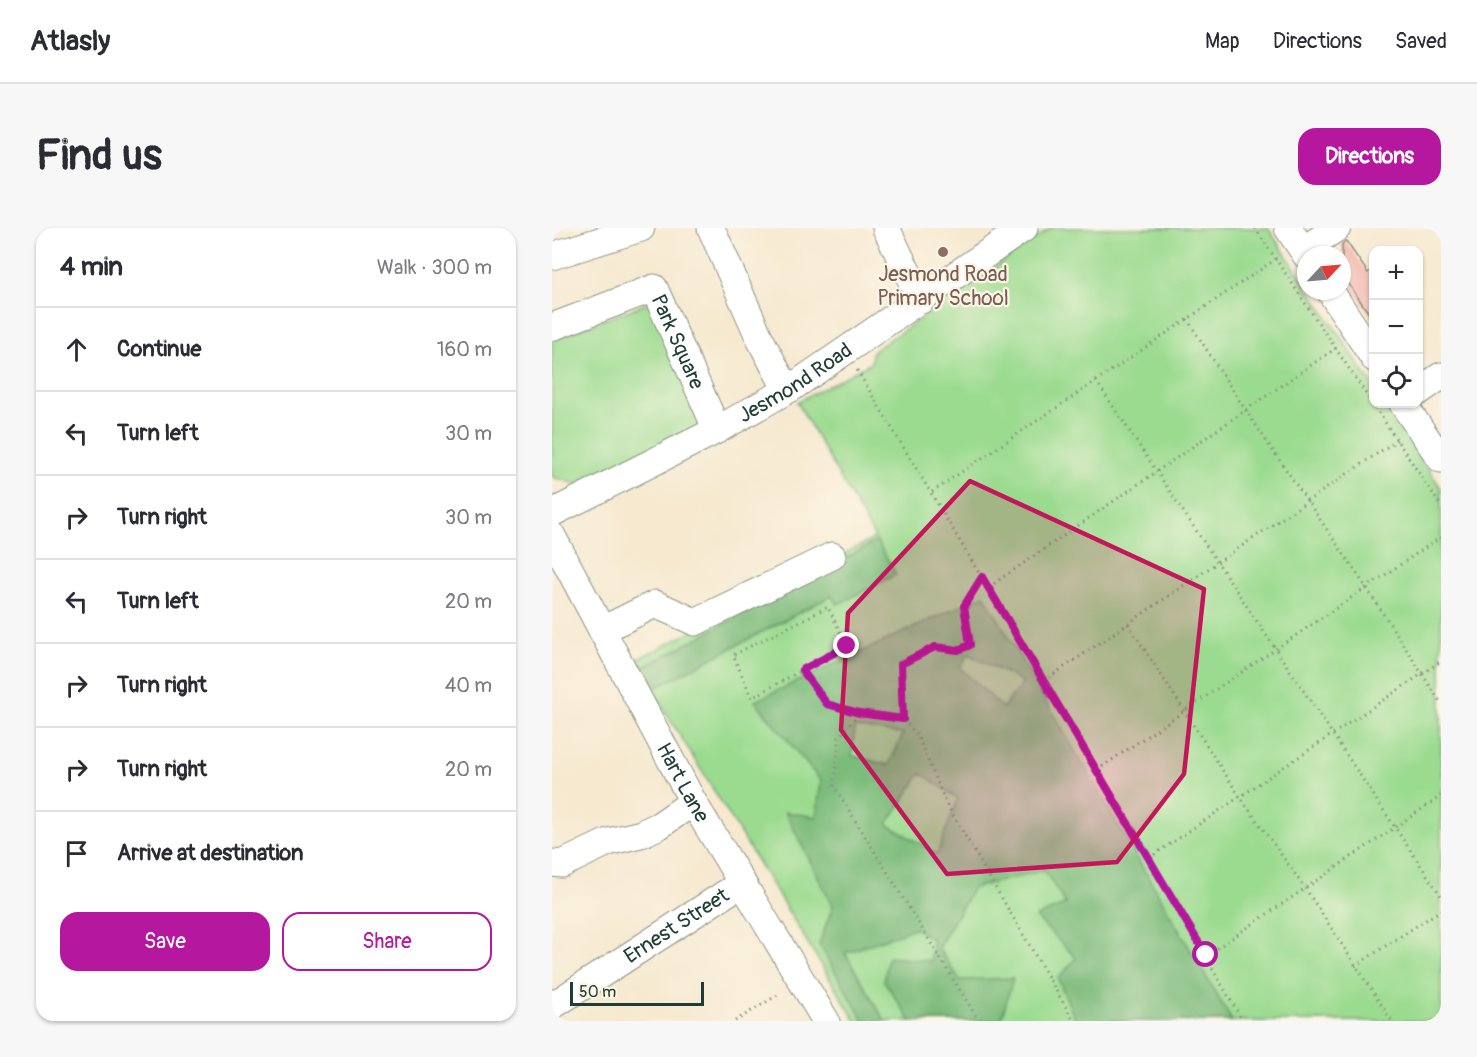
<!DOCTYPE html>
<meta charset="utf-8">
<style>
body{margin:0;font-family:Pangolin,sans-serif;background:#f7f7f7;color:#2b2b33}
.controls{position:absolute;right:18px;top:18px;display:grid;overflow:hidden;border-radius:12px;box-shadow:0 2px 4px #0004}
.controls button{width:54px;height:54px;display:grid;place-items:center;padding:0;border:0;border-bottom:2px solid #e1e1e2;background:#fff;color:#2b2b33;font:30px sans-serif}
.compass{position:absolute;left:745px;top:18px;width:54px;height:54px;border-radius:50%;background:#fff;box-shadow:0 2px 4px #0004;rotate:64deg}
.scale{position:absolute;left:18px;bottom:15px;width:134px;box-sizing:border-box;padding-left:6px;border:3px solid #1f3d34;border-top:0;font-size:16px;line-height:21px;white-space:nowrap;color:#1f3d34;-webkit-text-stroke:4px #fcf5e5;paint-order:stroke}
.stop{position:absolute;width:18px;height:18px;margin:-14px;border:4px solid #b5179e;border-radius:50%;background:#fff}
.stop.end{background:#b5179e;border-color:#fff;box-shadow:0 2px 6px #0008}
.list{margin:0;padding:0;list-style:none}
h2{display:flex;justify-content:space-between;align-items:center;height:78px;margin:0;padding:0 24px;font-size:26px}
h2 small{font-size:20px;font-weight:400;color:#7c7c81}
.list li{display:grid;grid-template-columns:39px 1fr auto;gap:18px;align-items:center;box-sizing:border-box;height:84px;padding:0 24px;border-top:2px solid #e1e1e2}
.list b{display:block;font-size:22px;white-space:nowrap}
.list em{font-size:20px;font-style:normal;color:#7c7c81}
.actions{display:flex;gap:12px;padding:18px 24px}
.actions a{flex:1;padding:14px 0;border:2px solid #b5179e;border-radius:18px;text-align:center;font-size:21px;color:#b5179e}
.actions .main{background:#b5179e;color:#fff}
.icon{flex:none;width:33px;height:33px;fill:none;stroke:currentColor;stroke-width:2;stroke-linecap:round;stroke-linejoin:round}
.map{position:relative;flex:none;width:889px;height:793px;overflow:hidden;border-radius:18px}
header{display:flex;align-items:center;gap:36px;box-sizing:border-box;height:84px;padding:0 30px;background:#fff;border-bottom:2px solid #e1e1e2}
header strong{font-size:28px}
nav{display:flex;gap:33px;margin-inline-start:auto;font-size:21px}
.intro{display:flex;align-items:center;justify-content:space-between;box-sizing:border-box;height:144px;padding:0 36px}
h1{margin:0;font-size:42px}
.button{padding:15px 27px;border-radius:18px;background:#b5179e;color:#fff;font-size:21px;font-weight:700}
main{display:flex;gap:36px;padding:0 36px}
aside{flex:1;background:#fff;border-radius:18px;box-shadow:0 2px 4px #0004}
.map>svg:first-child{display:block}
.green{fill:#9bdb90;stroke:#5d8c62;stroke-width:1.5}
.forest{fill:#7cbb7a;stroke:#4e7c57;stroke-width:1.5;fill-rule:evenodd}
.building{fill:#f0a39c}
.lines{fill:none;stroke-linecap:round;stroke-linejoin:round}
.minor-casing{stroke:#8a9382;stroke-width:29}
.path{stroke:#8a9382;stroke-width:3;stroke-dasharray:1.5 4.5;stroke-linecap:butt}
.minor{stroke:#fff;stroke-width:27}
.route{stroke:#b5179e;stroke-width:8}
.marked{fill:#c2185b;fill-opacity:0.2;stroke:#c2185b;stroke-width:4.5;stroke-linejoin:round}
.education-dot{fill:#8d6e63;stroke:#fcf5e5;stroke-width:2}
.labels{text-anchor:middle;stroke-width:4.5;stroke-linejoin:round;paint-order:stroke}
.education-label{font-size:21px;fill:#785e54;stroke:#fcf5e5}
.street-label{font-size:21px;fill:#1f3d34;stroke:#fcf5e5}
</style>
<header>
<strong>Atlasly</strong>
<nav><a>Map</a><a>Directions</a><a>Saved</a></nav>
</header>
<div class="intro"><h1>Find us</h1><a class="button">Directions</a></div>
<main>
<aside>
<h2>4 min<small>Walk · 300 m</small></h2>
<ul class="list">
<li><svg class="icon" aria-label="ahead" viewBox="0 0 24 24"><path d="M12 20V5M6 11l6-6 6 6"/></svg><div><b>Continue</b></div><em>160 m</em></li>
<li><svg class="icon" aria-label="left" viewBox="0 0 24 24"><path d="M17 20v-9H6M10 6l-5 5 5 5"/></svg><div><b>Turn left</b></div><em>30 m</em></li>
<li><svg class="icon" aria-label="right" viewBox="0 0 24 24"><path d="M7 20v-9h11M14 6l5 5-5 5"/></svg><div><b>Turn right</b></div><em>30 m</em></li>
<li><svg class="icon" aria-label="left" viewBox="0 0 24 24"><path d="M17 20v-9H6M10 6l-5 5 5 5"/></svg><div><b>Turn left</b></div><em>20 m</em></li>
<li><svg class="icon" aria-label="right" viewBox="0 0 24 24"><path d="M7 20v-9h11M14 6l5 5-5 5"/></svg><div><b>Turn right</b></div><em>40 m</em></li>
<li><svg class="icon" aria-label="right" viewBox="0 0 24 24"><path d="M7 20v-9h11M14 6l5 5-5 5"/></svg><div><b>Turn right</b></div><em>20 m</em></li>
<li><svg class="icon" aria-label="arrive" viewBox="0 0 24 24"><path d="M6 21V4h12l-3 4 3 4H6"/></svg><div><b>Arrive at destination</b></div></li>
</ul>
<div class="actions"><a class="main">Save</a><a>Share</a></div>
</aside>
<div class="map">
<svg width="889" height="793" viewBox="0 0 889 793">
<rect width="100%" height="100%" fill="#fcf5e5"/>
<filter id="ink" filterUnits="userSpaceOnUse"><feTurbulence type="fractalNoise" baseFrequency=".0167" numOctaves="2"/><feDisplacementMap in="SourceGraphic" scale="12" xChannelSelector="R" yChannelSelector="G"/><feConvolveMatrix kernelMatrix="1 2 1 2 8 2 1 2 1" color-interpolation-filters="sRGB"/></filter>
<filter id="wash" filterUnits="userSpaceOnUse"><feTurbulence type="fractalNoise" baseFrequency=".008" numOctaves="4" result="noise"/><feDisplacementMap in="SourceGraphic" scale="24" xChannelSelector="R" yChannelSelector="G"/><feGaussianBlur stdDeviation="1.35" result="paint"/><feColorMatrix in="noise" values="0 0 0 0 0 0 0 0 0 0 0 0 0 0 0 0 0 1.4 0 .05"/><feComposite in="paint" operator="in"/></filter>
<g filter="url(#wash)">
<rect width="100%" height="100%" fill="#f6e9d0"/>
<g class="green">
<polygon points="499,0 716,0 754,57 754,63 758,63 821,158 822,176 833,176 889,260 889,793 304,793 82,433 323,310 245,174 319,135 320,124"/>
<polygon points="98,74 153,196 24,256 0,249 0,112"/>
</g>
<g class="forest">
<polygon points="325,313 344,347 286,376 279,368 103,460 92,439"/>
<path d="M432 367 680 793H524L506 751 524 730 484 689 514 676 492 642 421 660 386 720 408 752 461 750 449 793H359L332 753 336 729 379 733 380 711 363 700 293 725 333 793H312L267 716 281 678 233 584 264 589 269 553 203 473ZM416 426 471 454 451 480 408 440ZM303 499 351 506 337 537 300 528ZM369 545 406 571 385 626 335 596Z"/>
</g>
<g id="blocks">
<polygon class="building" points="794,13 816,45 822,41 822,93 790,46 790,16"/>
</g>
</g>
<g filter="url(#ink)">
<use href="#blocks" fill-opacity="0" stroke="#8a9382" stroke-width="1.5"/>
<g class="lines">
<defs>
<g id="minor">
<polyline points="159,0 208,111 228,149 239,160"/>
<polyline points="334,0 369,72"/>
<polyline points="736,0 754,27"/>
<polyline points="751,22 785,0"/>
<polyline points="0,28 89,0"/>
<polyline points="778,63 822,130"/>
<path id="s1" d="M0 99 102 60 165 202"/>
<polyline points="866,164 889,148"/>
<polyline points="851,176 889,231"/>
<path id="s2" d="M0 285 165 202 239 160 472 0"/>
<path id="s3" d="M0 308 141 574 274 793"/>
<polyline points="50,402 103,376 143,394 280,328"/>
<polyline points="0,635 10,636 56,614 89,606 108,597 141,574"/>
<path id="s4" d="M0 778 190 655"/>
</g>
</defs>
<use href="#minor" class="minor-casing"/>
<g class="path">
<polyline points="703,0 889,278"/>
<polyline points="635,91 694,183 814,359 889,475"/>
<polyline points="305,142 436,360 691,793"/>
<polyline points="544,153 889,668"/>
<polyline points="380,264 724,31"/>
<polyline points="437,359 784,120"/>
<polyline points="576,396 688,569 753,660 840,793"/>
<polyline points="250,442 295,418 276,379 181,427 200,470 250,442 275,476 307,485"/>
<polyline points="492,453 845,212"/>
<polyline points="351,490 349,437 383,419 406,421 418,417 412,378 430,349"/>
<polyline points="545,542 889,309"/>
<polyline points="597,630 889,433"/>
<polyline points="655,727 889,568"/>
<polyline points="803,738 889,682"/>
<polyline points="183,793 229,765"/>
<polyline points="427,793 282,558 287,509 307,485 351,491 366,509 395,577 522,793"/>
</g>
<use href="#minor" class="minor"/>
</g>
</g>
<g class="lines" filter="url(#ink)">
<polyline class="route" points="295,418 250,442 275,476 307,485 351,491 349,436 383,419 406,422 418,417 412,378 430,349 654,727"/>
</g>
<path class="marked" d="M418 253 652 361 632 546 565 634 395 646 289 502 296 385Z"/>
<circle class="education-dot" cx="391" cy="24" r="6"/>
<g class="labels">
<g class="education-label">
<text x="391" y="53">Jesmond Road<tspan x="391" dy="24">Primary School</tspan></text>
</g>
<g class="street-label">
<text dy="7" stroke="none"><textPath href="#s1" startOffset="168">Park Square</textPath></text>
<text dy="7" stroke="none"><textPath href="#s2" startOffset="276">Jesmond Road</textPath></text>
<text dy="7" stroke="none"><textPath href="#s3" startOffset="279">Hart Lane</textPath></text>
<text dy="7" stroke="none"><textPath href="#s4" startOffset="148">Ernest Street</textPath></text>
</g>
</g>
</svg>
<div class="controls">
<button>+</button>
<button>−</button>
<button><svg class="icon" aria-label="locate" viewBox="0 0 24 24"><circle cx="12" cy="12" r="6"/><path d="M12 2v4M12 18v4M2 12h4M18 12h4"/></svg></button>
</div>
<svg class="compass" viewBox="-18 -18 36 36"><path d="M0-13l5 13h-10z" fill="#e53935"/><path d="M0 13l5-13h-10z" fill="#7c7c81"/></svg>
<div class="scale">50 m</div>
<div class="stop" style="left:654px;top:727px"></div>
<div class="stop end" style="left:295px;top:418px"></div>
</div>
</main>
